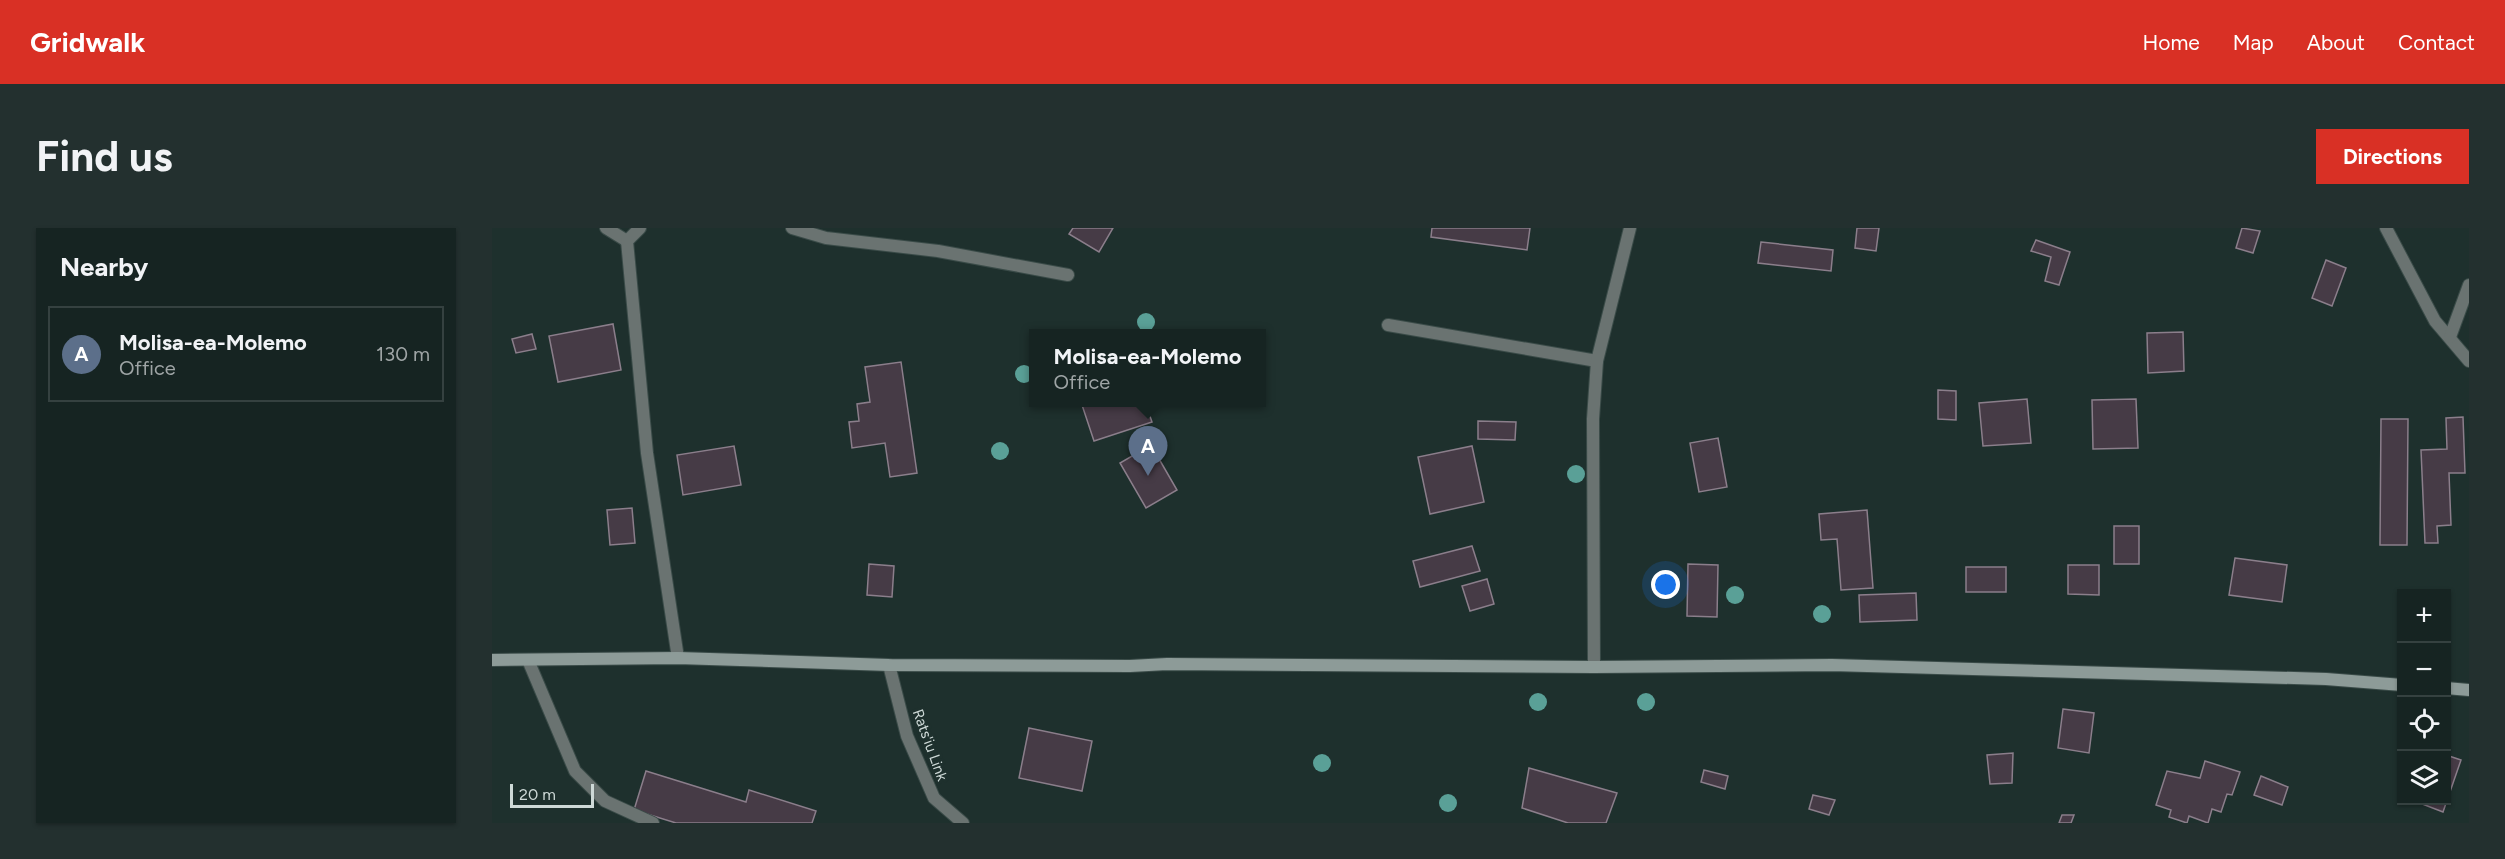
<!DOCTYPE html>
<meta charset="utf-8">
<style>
body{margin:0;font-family:Figtree,sans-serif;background:#23302f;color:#f1f3f6}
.controls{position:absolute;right:18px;bottom:18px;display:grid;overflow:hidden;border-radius:0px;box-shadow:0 2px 4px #0004}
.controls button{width:54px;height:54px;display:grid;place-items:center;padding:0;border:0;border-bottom:2px solid #354140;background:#162422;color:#f1f3f6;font:30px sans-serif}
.scale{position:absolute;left:18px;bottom:15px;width:84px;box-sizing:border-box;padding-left:6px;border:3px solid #ced9d7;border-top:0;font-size:16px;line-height:21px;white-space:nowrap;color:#ced9d7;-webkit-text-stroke:4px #1e302d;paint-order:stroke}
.you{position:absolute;left:1174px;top:357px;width:21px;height:21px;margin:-15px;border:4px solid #fff;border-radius:50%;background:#1a73e8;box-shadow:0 0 0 9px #1a73e833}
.badge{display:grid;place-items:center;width:39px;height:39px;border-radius:50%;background:#d93025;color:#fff;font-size:20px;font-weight:700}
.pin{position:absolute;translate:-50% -50px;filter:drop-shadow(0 2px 3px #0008)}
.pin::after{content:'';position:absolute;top:32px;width:21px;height:18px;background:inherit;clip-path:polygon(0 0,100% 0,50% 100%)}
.popup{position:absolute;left:537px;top:101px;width:237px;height:78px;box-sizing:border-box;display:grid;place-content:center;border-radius:0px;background:#162422;filter:drop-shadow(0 2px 4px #0005);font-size:20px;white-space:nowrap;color:#9ea4a5}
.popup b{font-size:22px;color:#f1f3f6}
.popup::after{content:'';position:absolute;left:50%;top:100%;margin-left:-12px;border:12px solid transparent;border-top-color:#162422}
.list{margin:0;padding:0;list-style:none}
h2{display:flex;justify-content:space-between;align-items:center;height:78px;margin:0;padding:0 24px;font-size:26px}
h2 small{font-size:20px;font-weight:400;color:#9ea4a5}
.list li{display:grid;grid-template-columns:39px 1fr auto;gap:18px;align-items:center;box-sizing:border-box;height:96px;margin:0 12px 12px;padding:0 12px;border:2px solid #354140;border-radius:0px}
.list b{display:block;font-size:22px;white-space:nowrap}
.list p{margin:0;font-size:20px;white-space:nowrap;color:#9ea4a5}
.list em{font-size:20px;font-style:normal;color:#9ea4a5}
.icon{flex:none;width:33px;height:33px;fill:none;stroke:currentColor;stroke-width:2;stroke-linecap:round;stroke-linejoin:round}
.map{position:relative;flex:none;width:1977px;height:595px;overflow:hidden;border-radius:0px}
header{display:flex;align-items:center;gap:36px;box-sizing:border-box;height:84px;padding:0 30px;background:#d93025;color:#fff}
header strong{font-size:28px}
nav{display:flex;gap:33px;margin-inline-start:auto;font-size:21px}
.intro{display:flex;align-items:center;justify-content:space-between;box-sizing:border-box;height:144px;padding:0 36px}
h1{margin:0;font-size:42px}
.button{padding:15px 27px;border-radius:0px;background:#d93025;color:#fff;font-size:21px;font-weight:700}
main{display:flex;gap:36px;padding:0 36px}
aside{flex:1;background:#162422;border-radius:0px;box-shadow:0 2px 4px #0004}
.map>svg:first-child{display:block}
.building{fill:#463b46;stroke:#8b7e8b;stroke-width:1.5}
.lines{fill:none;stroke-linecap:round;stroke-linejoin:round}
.lane-casing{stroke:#3a4b48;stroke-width:14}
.street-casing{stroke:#3a4b48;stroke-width:14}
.secondary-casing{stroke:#3a4b48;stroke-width:14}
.lane{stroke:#6a7371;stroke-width:12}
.street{stroke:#6a7371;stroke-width:12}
.secondary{stroke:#8d9b98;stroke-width:12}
.tree{fill:#5aa097}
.labels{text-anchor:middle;stroke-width:6;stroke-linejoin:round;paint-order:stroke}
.street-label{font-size:15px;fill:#ced9d7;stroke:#1e302d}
</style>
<header>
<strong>Gridwalk</strong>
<nav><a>Home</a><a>Map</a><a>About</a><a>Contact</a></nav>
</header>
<div class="intro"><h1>Find us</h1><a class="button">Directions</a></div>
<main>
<aside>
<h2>Nearby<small></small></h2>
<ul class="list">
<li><span class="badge" style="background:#5c6f8a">A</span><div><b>Molisa-ea-Molemo</b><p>Office</p></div><em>130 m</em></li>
</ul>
</aside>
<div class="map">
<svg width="1977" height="595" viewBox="0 0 1977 595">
<rect width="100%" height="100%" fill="#1e302d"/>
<g class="building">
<polygon points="581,0 621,0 607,24 577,6"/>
<polygon points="940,0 1038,0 1035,22 939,9"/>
<polygon points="1365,0 1387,0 1384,23 1363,20"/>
<polygon points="1750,0 1768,3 1761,25 1744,20"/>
<polygon points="1544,12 1578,24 1567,57 1553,53 1559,29 1539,23"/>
<polygon points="1269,14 1341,22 1339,43 1266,35"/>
<polygon points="1834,32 1854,40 1840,78 1820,70"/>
<polygon points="121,96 129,142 66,154 57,108"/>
<polygon points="1691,104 1692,143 1656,145 1655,105"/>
<polygon points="40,106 44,121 24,125 20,111"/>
<polygon points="409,134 425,245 398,249 393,215 360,220 357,194 367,193 365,176 378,174 373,139"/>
<polygon points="1446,162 1464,163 1464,192 1446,191"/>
<polygon points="1535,171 1539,215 1491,218 1487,175"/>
<polygon points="1644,171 1646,220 1601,221 1600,172"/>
<polygon points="597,174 653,174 660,194 602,213 590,177"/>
<polygon points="1971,189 1973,245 1957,245 1959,297 1945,298 1946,315 1933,315 1929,222 1955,221 1954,190"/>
<polygon points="1889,191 1916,191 1915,317 1888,317"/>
<polygon points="986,193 1024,194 1023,212 986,211"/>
<polygon points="1226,210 1235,259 1207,264 1198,215"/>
<polygon points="659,217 685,262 654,280 628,235"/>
<polygon points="242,218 249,257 191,267 185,227"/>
<polygon points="980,218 992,274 938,286 926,229"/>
<polygon points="140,280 143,315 118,317 115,282"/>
<polygon points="1375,282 1381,360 1349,362 1345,311 1329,312 1327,286"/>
<rect x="1622" y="298" width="25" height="38"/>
<polygon points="980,318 988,343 928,359 921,333"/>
<polygon points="1743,330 1795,337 1790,374 1737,367"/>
<polygon points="377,336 402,338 400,369 375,367"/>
<polygon points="1196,336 1226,337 1225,389 1195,388"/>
<polygon points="1576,337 1607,337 1607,367 1576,366"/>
<rect x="1474" y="339" width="40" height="25"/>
<polygon points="995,351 1002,376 978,383 970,358"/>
<polygon points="1424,365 1425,392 1368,394 1367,367"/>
<polygon points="1571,481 1602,485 1597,525 1566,520"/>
<polygon points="537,500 600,513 590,563 527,550"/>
<polygon points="1521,525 1520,555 1498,556 1495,527"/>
<polygon points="1954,527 1969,532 1951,584 1920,572 1954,572"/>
<polygon points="1713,533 1748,544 1740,567 1735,566 1729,584 1720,581 1716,595 1697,588 1695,595 1677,589 1679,582 1664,577 1675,543 1708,550"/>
<polygon points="1037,540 1125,565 1114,595 1076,595 1030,580"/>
<polygon points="1212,542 1236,548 1233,561 1209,554"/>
<polygon points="154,543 254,574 257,562 324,583 320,595 184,595 142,582"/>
<polygon points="1769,548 1796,559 1790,577 1762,567"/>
<polygon points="1321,567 1343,572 1337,587 1317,581"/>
<polygon points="1570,587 1582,587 1579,595 1567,595"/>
</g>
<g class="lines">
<defs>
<polyline id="lane" points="36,432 83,543 113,573 161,595"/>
<g id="street">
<polyline points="114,0 135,13"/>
<polyline points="148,0 135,13 155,225 186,430"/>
<polyline points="300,0 334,10 446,23 576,47"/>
<polyline points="1894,0 1943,93 1977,133"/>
<polyline points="896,97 1105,133"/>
<polyline points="1958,109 1977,57"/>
<polyline points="397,437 415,508 442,570 471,595"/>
<polyline points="1102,439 1101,191 1105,133 1138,0"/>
</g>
<g id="secondary">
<polyline points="0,432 186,430 397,437 638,438 675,436 1102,439 1340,437 1834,451 1910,457"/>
<polyline points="1954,460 1977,462"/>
</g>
</defs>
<use href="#lane" class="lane-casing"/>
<use href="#street" class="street-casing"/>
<use href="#secondary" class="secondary-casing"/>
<use href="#lane" class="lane"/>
<use href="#street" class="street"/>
<use href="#secondary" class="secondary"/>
</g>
<g class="tree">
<circle cx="654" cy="94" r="9"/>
<circle cx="532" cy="146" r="9"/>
<circle cx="508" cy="223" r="9"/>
<circle cx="1084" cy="246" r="9"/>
<circle cx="1243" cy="367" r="9"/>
<circle cx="1330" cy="386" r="9"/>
<circle cx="1046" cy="474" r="9"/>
<circle cx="1154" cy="474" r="9"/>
<circle cx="830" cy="535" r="9"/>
<circle cx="956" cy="575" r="9"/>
</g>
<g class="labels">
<g class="street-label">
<text transform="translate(438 517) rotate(70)" y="5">Rats'iu Link</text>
</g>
</g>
</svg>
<div class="controls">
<button>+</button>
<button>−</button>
<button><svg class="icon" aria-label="locate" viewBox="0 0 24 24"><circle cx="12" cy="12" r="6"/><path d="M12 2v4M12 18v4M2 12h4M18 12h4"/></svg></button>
<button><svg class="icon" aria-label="layers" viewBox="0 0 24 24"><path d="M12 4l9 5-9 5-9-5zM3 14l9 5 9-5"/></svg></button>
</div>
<div class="scale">20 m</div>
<div class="you"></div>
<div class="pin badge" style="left:656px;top:248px;background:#5c6f8a">A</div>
<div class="popup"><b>Molisa-ea-Molemo</b>Office</div>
</div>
</main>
